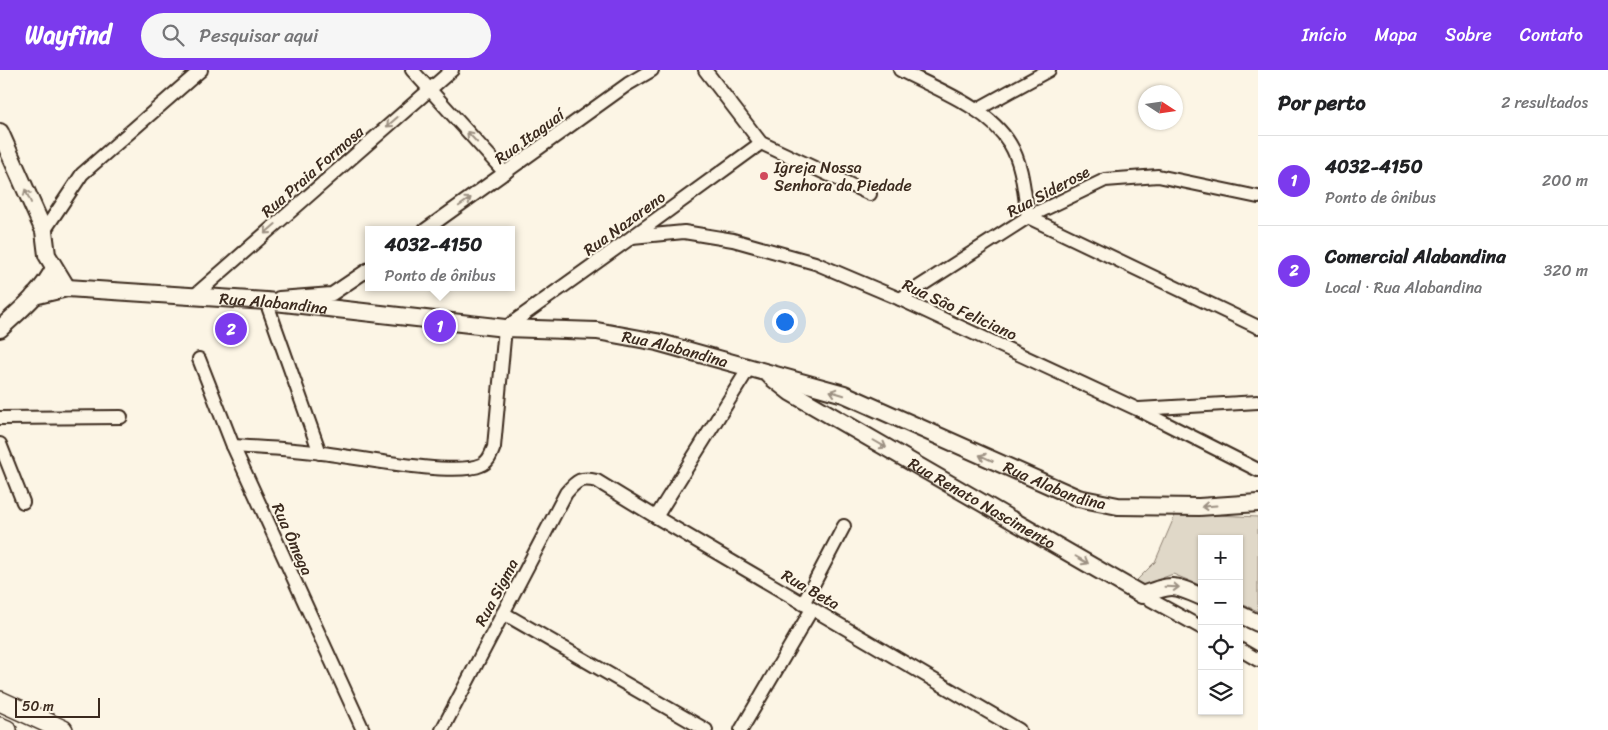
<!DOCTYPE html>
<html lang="pt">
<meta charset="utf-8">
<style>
body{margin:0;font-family:Sriracha,sans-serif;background:#f6f6f6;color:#202124}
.controls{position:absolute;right:15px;bottom:15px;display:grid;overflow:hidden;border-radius:0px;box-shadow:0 1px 4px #0004}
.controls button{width:45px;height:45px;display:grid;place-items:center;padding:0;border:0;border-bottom:1px solid #e0e0e0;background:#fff;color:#202124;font:25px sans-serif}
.compass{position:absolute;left:1138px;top:15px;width:45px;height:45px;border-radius:50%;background:#fff;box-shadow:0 1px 4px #0004;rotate:102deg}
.scale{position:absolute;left:15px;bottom:12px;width:85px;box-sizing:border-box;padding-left:5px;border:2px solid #3b2a1e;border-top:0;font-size:14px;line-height:18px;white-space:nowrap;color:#3b2a1e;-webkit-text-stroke:4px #fcf5e5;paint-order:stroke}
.you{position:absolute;left:784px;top:251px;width:18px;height:18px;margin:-12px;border:4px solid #fff;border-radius:50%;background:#1a73e8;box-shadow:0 0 0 8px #1a73e833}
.badge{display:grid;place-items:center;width:32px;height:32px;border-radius:50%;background:#7c3aed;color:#fff;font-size:16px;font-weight:700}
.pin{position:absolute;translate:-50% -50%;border:2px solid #fff;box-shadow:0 1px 5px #0006}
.popup{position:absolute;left:365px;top:156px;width:150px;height:65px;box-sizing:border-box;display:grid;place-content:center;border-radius:0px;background:#fff;filter:drop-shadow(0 1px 4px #0005);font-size:16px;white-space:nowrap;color:#757577}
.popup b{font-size:19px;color:#202124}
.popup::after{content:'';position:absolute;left:50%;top:100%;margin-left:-10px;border:10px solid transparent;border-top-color:#fff}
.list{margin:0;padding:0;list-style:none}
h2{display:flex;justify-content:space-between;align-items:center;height:65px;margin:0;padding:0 20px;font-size:21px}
h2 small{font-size:16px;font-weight:400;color:#757577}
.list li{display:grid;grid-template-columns:32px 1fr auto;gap:15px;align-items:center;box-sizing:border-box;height:90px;padding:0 20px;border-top:1px solid #e0e0e0}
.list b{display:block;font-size:19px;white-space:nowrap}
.list p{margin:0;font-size:16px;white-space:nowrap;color:#757577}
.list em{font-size:16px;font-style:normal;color:#757577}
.icon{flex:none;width:28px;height:28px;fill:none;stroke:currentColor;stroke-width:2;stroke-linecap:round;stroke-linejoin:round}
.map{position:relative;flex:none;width:1258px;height:660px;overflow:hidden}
header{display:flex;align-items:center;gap:30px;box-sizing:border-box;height:70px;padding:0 25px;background:#7c3aed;color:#fff}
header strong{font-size:24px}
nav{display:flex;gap:28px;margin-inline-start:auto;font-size:18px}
.search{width:350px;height:45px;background:#f6f6f6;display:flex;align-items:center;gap:12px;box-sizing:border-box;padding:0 18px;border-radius:28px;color:#757577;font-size:19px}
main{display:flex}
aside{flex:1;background:#fff}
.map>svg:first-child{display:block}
.green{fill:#e0d8c8;stroke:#8e8173}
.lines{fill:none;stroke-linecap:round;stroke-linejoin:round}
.street-casing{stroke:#3b2a1e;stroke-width:16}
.secondary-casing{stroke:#3b2a1e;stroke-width:20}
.primary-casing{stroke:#3b2a1e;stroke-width:22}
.street{stroke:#fcf5e5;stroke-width:12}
.secondary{stroke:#fcf5e5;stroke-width:16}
.primary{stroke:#fcf5e5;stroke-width:19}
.oneway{stroke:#9c9082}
.poi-dot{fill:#d1495b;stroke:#fcf5e5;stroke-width:2}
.labels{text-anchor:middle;stroke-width:4;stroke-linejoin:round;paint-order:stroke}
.street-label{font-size:16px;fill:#3b2a1e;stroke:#fcf5e5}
.poi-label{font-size:16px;fill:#3b2a1e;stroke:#fcf5e5;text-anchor:start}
</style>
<header>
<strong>Wayfind</strong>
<div class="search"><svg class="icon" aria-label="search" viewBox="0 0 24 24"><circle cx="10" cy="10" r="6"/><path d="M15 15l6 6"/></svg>Pesquisar aqui</div>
<nav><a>Início</a><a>Mapa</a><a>Sobre</a><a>Contato</a></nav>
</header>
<main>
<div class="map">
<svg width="1258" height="660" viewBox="0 0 1258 660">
<rect width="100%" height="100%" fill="#fcf5e5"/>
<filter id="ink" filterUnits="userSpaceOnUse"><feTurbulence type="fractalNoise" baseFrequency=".02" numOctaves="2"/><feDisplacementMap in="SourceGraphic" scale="10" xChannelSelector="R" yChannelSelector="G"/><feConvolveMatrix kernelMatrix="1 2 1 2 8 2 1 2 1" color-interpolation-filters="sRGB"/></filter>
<g filter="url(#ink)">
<polygon class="green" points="1176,443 1258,447 1258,541 1239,533 1239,469 1202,469 1202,516 1173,504 1144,515 1135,512 1155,492"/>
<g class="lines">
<defs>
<g id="street">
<polyline points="412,0 505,103"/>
<polyline points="705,0 761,73 870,124"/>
<path d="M900 0C936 19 988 37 1010 74 1023 95 1024 123 1028 147L1258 257"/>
<polyline points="976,40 1049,0"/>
<polyline points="425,160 628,14 652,0"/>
<polyline points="44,161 82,104 201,0"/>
<polyline points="632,167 684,162 733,170 815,193 900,229 1137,339 1258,400"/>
<polyline points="194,226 452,0"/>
<polyline points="279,228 332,224 369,199"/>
<polyline points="900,229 1028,147 1105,110 1158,106 1258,127"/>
<polyline points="266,231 320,383"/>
<polyline points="199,289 233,376 363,660"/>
<polyline points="1139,339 1258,332"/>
<polyline points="0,348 121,347"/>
<polyline points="0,374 23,432"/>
<path d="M233 376C263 378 292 379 322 383 355 387 455 407 481 395 489 392 491 384 494 377L505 258 632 167 761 73"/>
<polyline points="656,447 749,298"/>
<polyline points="1142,525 1202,558"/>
<polyline points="803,534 844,456"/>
<polyline points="503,543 706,660"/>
<polyline points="1239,579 1258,590"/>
<path d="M442 660 566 423C577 410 581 407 597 411L656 447 1019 660"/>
<polyline points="741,660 812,539"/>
</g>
<g id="secondary">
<polyline points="0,62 44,161 47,185 67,218"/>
<path id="s1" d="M34 226 67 218 266 231 505 258 597 261 657 272 844 324 1078 428 1118 436 1199 437 1258 433"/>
<path d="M0 259C19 241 43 222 54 198"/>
<path id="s2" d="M771 307 790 322 1142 525C1173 514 1172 514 1202 527"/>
<polyline points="1239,544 1258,553"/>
</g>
<g id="primary">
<polyline points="0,631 63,660"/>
<polyline points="0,657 7,660"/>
</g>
</defs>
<use href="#street" class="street-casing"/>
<use href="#secondary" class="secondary-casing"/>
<use href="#primary" class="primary-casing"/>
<use href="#street" class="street"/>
<use href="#secondary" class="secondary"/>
<use href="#primary" class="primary"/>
</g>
<defs><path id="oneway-shaft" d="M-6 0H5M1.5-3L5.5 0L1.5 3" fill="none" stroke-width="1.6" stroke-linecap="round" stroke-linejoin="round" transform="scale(1.25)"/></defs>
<g class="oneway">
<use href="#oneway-shaft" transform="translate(392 52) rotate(139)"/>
<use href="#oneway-shaft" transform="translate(472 67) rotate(-133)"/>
<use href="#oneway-shaft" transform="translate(28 126) rotate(-114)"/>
<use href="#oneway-shaft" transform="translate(465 132) rotate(-35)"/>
<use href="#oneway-shaft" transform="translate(270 159) rotate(139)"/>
<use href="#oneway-shaft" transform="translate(837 323) rotate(-163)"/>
<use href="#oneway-shaft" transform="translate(880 374) rotate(30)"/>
<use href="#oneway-shaft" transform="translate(986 388) rotate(-156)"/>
<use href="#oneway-shaft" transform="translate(1209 436) rotate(176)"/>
<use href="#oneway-shaft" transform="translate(1082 490) rotate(30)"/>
<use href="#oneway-shaft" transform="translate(1172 517) rotate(2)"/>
</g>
</g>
<circle class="poi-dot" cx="764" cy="106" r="5"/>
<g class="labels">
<g class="street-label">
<text transform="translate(529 66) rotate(-36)" y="6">Rua Itaguaí</text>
<text transform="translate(312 101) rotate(-41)" y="6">Rua Praia Formosa</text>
<text transform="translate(1048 121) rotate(-28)" y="6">Rua Siderose</text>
<text transform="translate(624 153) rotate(-36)" y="6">Rua Nazareno</text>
<text dy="6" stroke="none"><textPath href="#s1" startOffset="241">Rua Alabandina</textPath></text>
<text transform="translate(960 239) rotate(25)" y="6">Rua São Feliciano</text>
<text dy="6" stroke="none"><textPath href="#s1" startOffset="646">Rua Alabandina</textPath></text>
<text dy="6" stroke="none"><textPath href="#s1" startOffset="1051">Rua Alabandina</textPath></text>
<text dy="6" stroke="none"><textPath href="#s2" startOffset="246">Rua Renato Nascimento</textPath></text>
<text transform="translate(293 469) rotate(66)" y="6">Rua Ômega</text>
<text transform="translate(811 519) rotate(30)" y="6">Rua Beta</text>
<text transform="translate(496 522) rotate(-62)" y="6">Rua Sigma</text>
</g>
<g class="poi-label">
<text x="774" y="103">Igreja Nossa<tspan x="774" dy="18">Senhora da Piedade</tspan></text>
</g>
</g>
</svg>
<div class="controls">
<button>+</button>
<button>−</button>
<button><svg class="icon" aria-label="locate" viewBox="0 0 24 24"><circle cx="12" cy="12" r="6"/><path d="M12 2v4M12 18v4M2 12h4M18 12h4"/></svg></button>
<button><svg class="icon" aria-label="layers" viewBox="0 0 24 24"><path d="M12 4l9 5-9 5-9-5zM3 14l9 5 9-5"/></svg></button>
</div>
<svg class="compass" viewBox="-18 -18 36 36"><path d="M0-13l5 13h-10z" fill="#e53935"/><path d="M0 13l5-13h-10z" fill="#757577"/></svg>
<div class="scale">50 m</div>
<div class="you"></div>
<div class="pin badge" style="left:440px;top:256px">1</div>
<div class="popup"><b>4032-4150</b>Ponto de ônibus</div>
<div class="pin badge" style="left:231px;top:259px">2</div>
</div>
<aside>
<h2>Por perto<small>2 resultados</small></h2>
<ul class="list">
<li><span class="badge">1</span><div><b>4032-4150</b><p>Ponto de ônibus</p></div><em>200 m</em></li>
<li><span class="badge">2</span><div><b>Comercial Alabandina</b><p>Local · Rua Alabandina</p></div><em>320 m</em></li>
</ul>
</aside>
</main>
